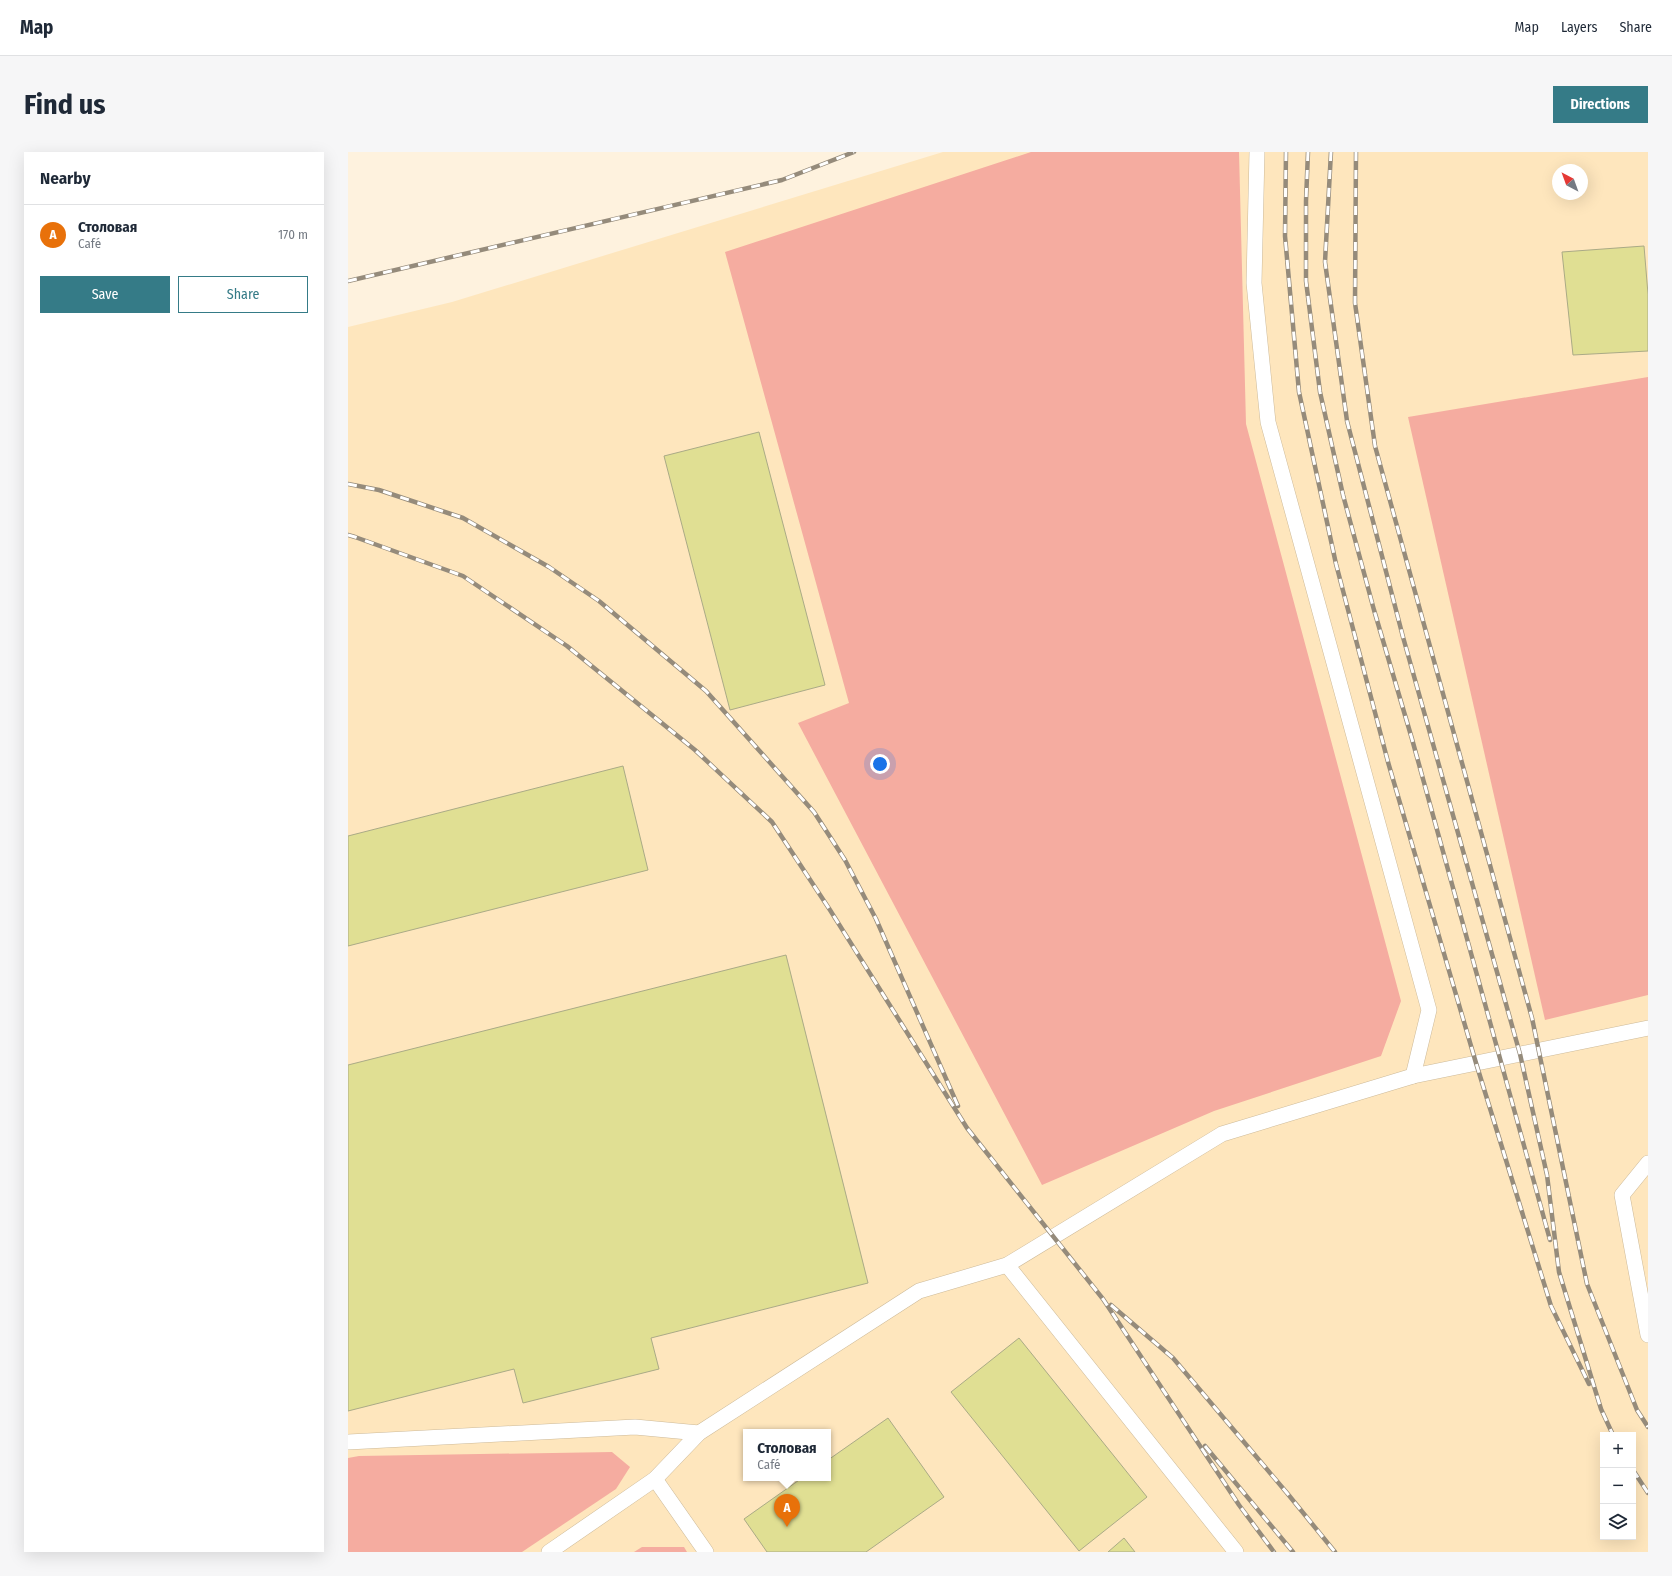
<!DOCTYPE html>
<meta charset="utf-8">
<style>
body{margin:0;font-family:"Fira Sans Condensed",sans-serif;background:#f6f6f7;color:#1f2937}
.controls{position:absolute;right:12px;bottom:12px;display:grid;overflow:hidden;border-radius:0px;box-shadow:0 4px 16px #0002}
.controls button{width:36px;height:36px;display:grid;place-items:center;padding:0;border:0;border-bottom:1px solid #e0e1e3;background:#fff;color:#1f2937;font:20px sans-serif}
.compass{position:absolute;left:1204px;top:12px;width:36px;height:36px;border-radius:50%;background:#fff;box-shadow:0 4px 16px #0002;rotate:319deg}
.you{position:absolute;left:532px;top:612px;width:14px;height:14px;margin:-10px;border:3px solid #fff;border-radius:50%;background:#1a73e8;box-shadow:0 0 0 6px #1a73e833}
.badge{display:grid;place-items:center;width:26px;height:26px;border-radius:50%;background:#357b87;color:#fff;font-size:13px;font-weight:700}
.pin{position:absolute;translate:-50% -33px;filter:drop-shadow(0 1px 2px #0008)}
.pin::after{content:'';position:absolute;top:21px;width:14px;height:12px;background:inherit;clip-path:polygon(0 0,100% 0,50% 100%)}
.popup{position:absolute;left:395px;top:1277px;width:88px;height:52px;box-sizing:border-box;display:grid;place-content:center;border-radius:0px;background:#fff;filter:drop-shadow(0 1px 3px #0005);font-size:13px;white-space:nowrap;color:#747a83}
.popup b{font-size:15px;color:#1f2937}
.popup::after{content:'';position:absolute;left:50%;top:100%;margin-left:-8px;border:8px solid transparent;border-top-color:#fff}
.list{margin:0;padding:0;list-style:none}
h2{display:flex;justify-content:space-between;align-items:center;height:52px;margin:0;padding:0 16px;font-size:17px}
h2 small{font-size:13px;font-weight:400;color:#747a83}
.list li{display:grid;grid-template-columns:26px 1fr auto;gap:12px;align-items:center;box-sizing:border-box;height:60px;padding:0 16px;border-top:1px solid #e0e1e3}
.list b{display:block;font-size:15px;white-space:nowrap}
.list p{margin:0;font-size:13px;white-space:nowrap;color:#747a83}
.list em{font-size:13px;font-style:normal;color:#747a83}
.actions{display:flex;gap:8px;padding:12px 16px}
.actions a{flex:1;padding:9px 0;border:1px solid #357b87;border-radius:0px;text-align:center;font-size:14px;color:#357b87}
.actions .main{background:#357b87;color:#fff}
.icon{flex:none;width:22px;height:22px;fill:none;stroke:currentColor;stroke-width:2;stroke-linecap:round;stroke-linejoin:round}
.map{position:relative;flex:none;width:1300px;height:1400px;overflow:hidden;border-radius:0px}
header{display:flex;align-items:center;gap:24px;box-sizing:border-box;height:56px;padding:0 20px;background:#fff;border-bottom:1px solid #e0e1e3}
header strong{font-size:19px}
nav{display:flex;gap:22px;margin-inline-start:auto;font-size:14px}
.intro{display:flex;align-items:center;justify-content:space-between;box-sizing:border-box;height:96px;padding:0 24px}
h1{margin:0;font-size:28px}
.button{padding:10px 18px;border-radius:0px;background:#357b87;color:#fff;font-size:14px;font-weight:700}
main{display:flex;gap:24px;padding:0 24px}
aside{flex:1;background:#fff;border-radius:0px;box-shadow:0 4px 16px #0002}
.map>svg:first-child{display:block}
.built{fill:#fee6bd;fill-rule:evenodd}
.green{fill:#f5aca0}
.building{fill:#e0df93;stroke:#aaaa86}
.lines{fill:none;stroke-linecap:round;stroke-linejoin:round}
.service-casing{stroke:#cdba99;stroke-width:16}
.service{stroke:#fff;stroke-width:15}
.rail-casing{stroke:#958b7b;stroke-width:4.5}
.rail{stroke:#fff;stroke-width:3;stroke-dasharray:9;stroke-linecap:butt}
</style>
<header>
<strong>Map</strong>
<nav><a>Map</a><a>Layers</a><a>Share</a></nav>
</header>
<div class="intro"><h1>Find us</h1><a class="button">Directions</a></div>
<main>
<aside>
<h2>Nearby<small></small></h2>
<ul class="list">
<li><span class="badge" style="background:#e8710a">A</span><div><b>Столовая</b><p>Café</p></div><em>170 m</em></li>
</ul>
<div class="actions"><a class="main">Save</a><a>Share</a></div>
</aside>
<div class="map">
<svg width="1300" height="1400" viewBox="0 0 1300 1400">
<rect width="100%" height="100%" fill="#fef2de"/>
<path class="built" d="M595 0H1300V1400H0V175L104 150ZM1210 18H1234V42H1210ZM398 1280H480V1326H398ZM1255 1283H1285V1385H1255Z"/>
<g class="green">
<polygon points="683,0 891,0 898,272 1053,849 1033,904 866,959 694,1033 450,571 501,551 377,100"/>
<polygon points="1300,225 1300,843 1197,868 1060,265"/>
<polygon points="264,1300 282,1315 268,1337 174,1400 0,1400 0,1306 11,1304"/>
<polygon points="294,1395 336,1395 339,1400 286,1400"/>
</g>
<g class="building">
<polygon points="1296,94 1300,142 1300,199 1225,203 1214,100"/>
<polygon points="411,280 477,533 382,558 316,304"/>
<polygon points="275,614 300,718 0,794 0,684"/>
<polygon points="438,803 520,1131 303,1186 311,1217 175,1251 166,1217 0,1259 0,913"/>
<polygon points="671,1186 799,1345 731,1399 603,1240"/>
<polygon points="540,1266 596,1345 518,1400 419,1400 396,1367 454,1326 480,1326 480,1308"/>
<polygon points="776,1386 787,1400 760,1400"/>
</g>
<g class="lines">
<defs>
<g id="service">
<polyline points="1065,924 1300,876"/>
<polyline points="1300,1011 1274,1043 1300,1183"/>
<polyline points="659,1113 888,1400"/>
<polyline points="0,1290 287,1275 351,1281"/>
<polyline points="307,1327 358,1400"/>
<polyline points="201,1400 307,1327 351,1281 571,1139 659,1113 874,982 1065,924 1081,858 920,270 906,131 909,0"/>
</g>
</defs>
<use href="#service" class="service-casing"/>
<use href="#service" class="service"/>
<defs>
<g id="rail">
<polyline points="938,0 937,84 951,240 988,412 1040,610 1128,911 1203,1154 1241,1232"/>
<polyline points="960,0 958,49 958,129 972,240 995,343 1026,458 1064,587 1202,1088"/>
<polyline points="983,0 977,110 999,269 1055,485 1172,902 1199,1023 1211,1120 1253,1257 1265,1283"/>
<polyline points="1008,0 1007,151 1027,294 1184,866 1239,1132 1289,1258 1300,1275"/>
<polyline points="0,129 434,28 506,0"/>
<polyline points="0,332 31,338 115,366 201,415 251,449 358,539 466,660 497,708 528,767 610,954"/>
<polyline points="0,383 7,385 115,424 219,494 347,598 424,670 482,758 619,976 755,1147 891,1353 926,1400"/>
<polyline points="763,1153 825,1206 939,1341 987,1400"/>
<polyline points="857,1294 945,1400"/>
<polyline points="1285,1318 1300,1341"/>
</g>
</defs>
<use href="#rail" class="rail-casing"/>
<use href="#rail" class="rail"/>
</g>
</svg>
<div class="controls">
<button>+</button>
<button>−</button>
<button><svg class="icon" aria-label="layers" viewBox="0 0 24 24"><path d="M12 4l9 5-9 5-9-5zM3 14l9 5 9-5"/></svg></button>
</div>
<svg class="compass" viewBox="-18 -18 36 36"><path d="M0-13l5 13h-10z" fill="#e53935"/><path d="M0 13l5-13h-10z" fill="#747a83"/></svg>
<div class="you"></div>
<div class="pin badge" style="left:439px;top:1375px;background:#e8710a">A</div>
<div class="popup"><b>Столовая</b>Café</div>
</div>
</main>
